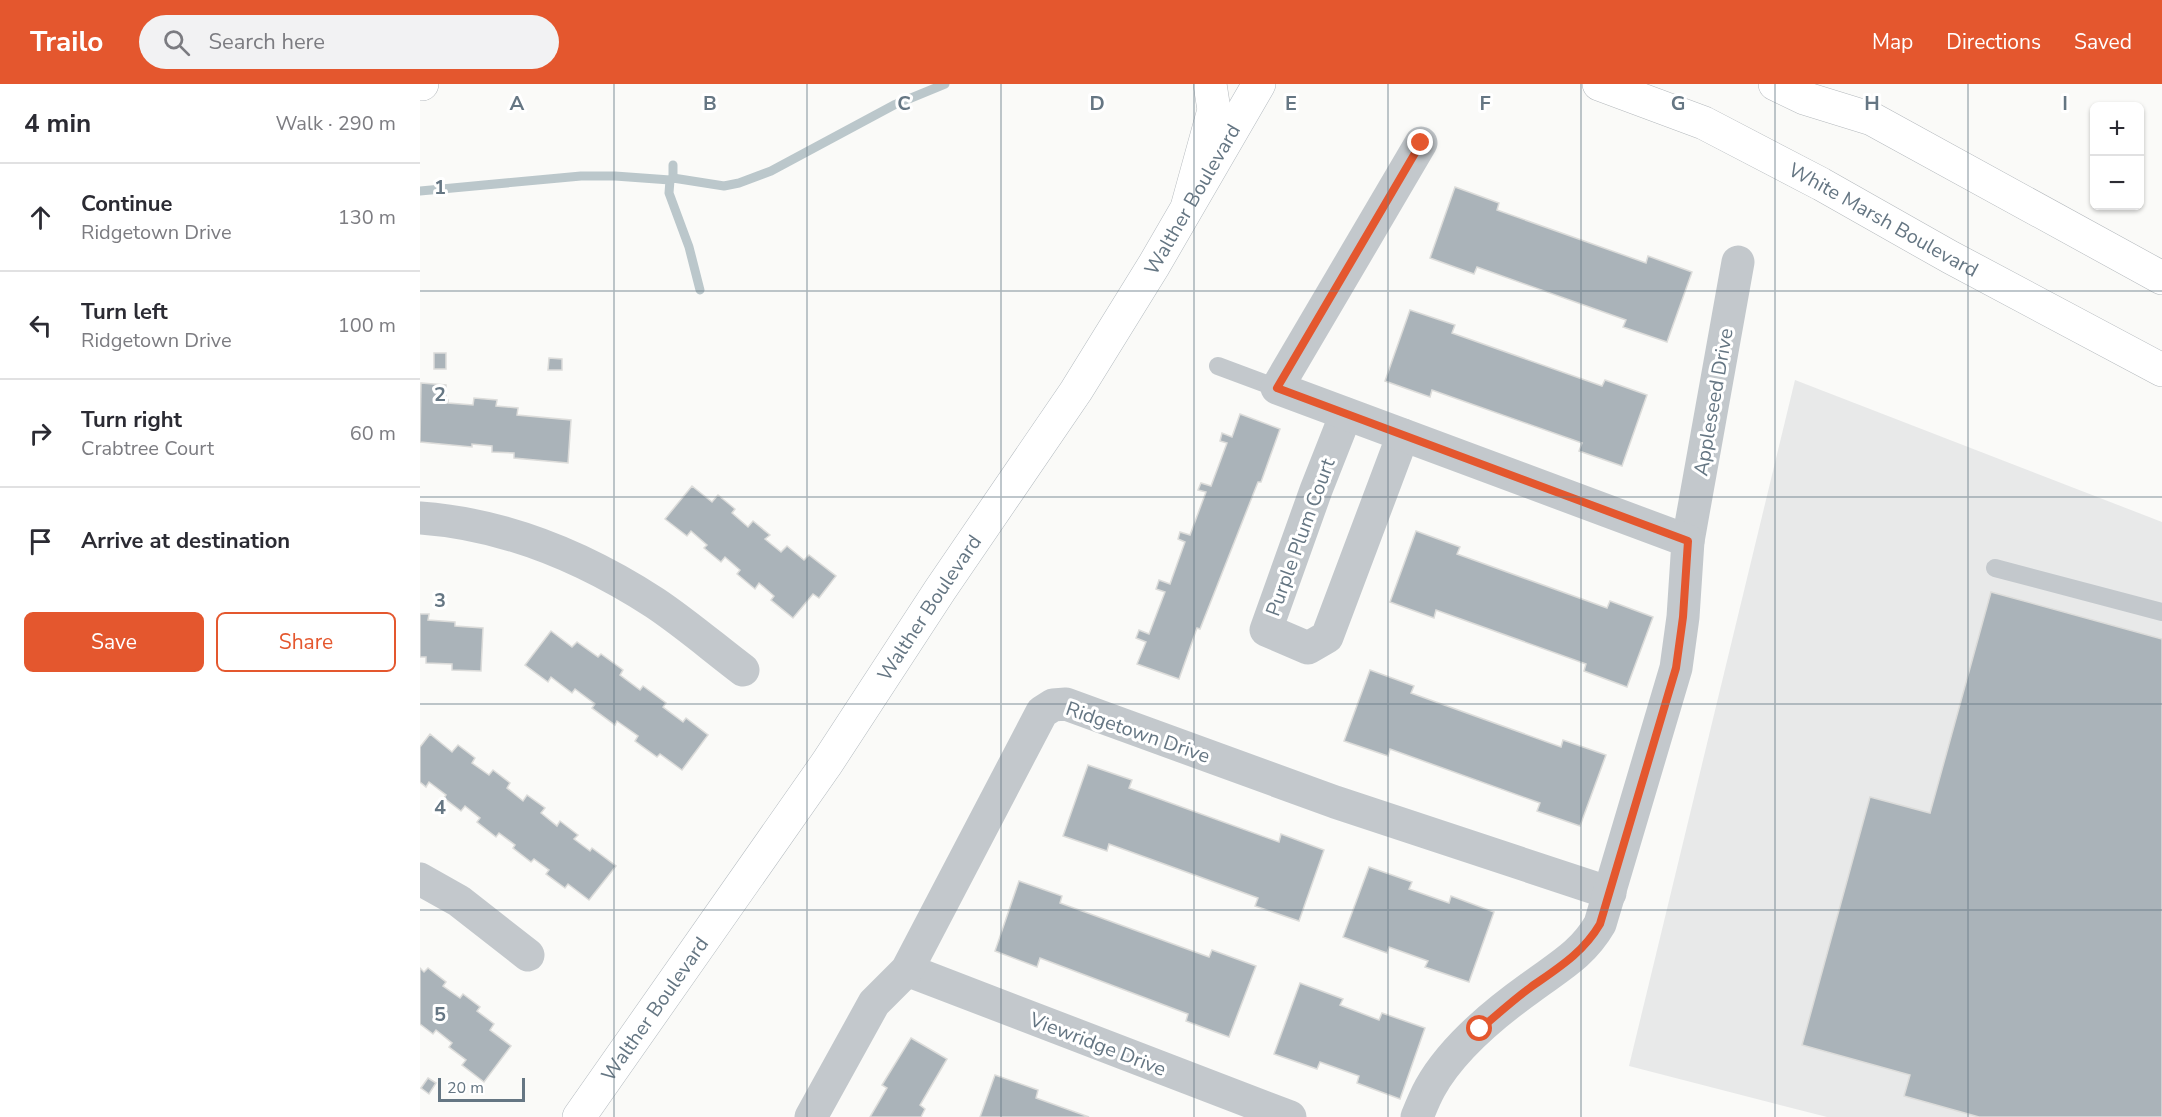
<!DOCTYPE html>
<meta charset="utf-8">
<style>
body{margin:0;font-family:"Nunito Sans",sans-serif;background:#f2f2f3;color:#2b2b33}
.controls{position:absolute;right:18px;top:18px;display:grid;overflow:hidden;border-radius:9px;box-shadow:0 2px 4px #0004}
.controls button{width:54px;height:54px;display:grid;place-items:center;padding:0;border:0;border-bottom:2px solid #e1e1e2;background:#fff;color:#2b2b33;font:30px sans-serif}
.scale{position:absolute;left:18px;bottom:15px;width:87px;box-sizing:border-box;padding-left:6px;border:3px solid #657683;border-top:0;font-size:16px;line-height:21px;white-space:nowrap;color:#657683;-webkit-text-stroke:4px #fff;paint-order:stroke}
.stop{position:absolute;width:18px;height:18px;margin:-14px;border:4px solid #e4572e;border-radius:50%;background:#fff}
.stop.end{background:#e4572e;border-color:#fff;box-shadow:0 2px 6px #0008}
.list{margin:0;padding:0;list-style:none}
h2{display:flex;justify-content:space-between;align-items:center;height:78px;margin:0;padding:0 24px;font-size:26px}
h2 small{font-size:20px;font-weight:400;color:#7c7c81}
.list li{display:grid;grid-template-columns:39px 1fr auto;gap:18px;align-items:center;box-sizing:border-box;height:108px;padding:0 24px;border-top:2px solid #e1e1e2}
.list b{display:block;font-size:22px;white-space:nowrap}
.list p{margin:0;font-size:20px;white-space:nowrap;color:#7c7c81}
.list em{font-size:20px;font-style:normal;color:#7c7c81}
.actions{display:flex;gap:12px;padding:18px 24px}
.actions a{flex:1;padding:14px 0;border:2px solid #e4572e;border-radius:9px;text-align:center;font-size:21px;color:#e4572e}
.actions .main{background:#e4572e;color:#fff}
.icon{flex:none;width:33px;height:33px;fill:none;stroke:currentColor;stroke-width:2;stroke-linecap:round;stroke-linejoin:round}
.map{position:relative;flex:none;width:1742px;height:1033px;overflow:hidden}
header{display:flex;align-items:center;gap:36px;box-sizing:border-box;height:84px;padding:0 30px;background:#e4572e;color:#fff}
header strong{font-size:28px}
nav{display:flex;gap:33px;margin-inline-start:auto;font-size:21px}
.search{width:420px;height:54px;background:#f2f2f3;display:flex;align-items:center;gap:15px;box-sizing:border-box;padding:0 21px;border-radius:33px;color:#7c7c81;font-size:22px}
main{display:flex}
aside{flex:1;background:#fff}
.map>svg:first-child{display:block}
.built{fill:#e8e9e9}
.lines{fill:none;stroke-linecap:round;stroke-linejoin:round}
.stream{stroke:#bbc7cb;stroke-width:9}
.building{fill:#aab3b9;stroke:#dcdcda;stroke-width:1.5}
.secondary-casing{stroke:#b3babf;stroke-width:34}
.trunk-casing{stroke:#b4b9bd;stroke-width:34}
.motorway-casing{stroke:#b4b9bd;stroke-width:34}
.service{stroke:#c3c8cc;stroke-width:18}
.minor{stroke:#c3c8cc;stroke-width:33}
.secondary{stroke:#fff;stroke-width:33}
.trunk{stroke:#fff;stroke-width:33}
.motorway{stroke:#fff;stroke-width:33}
.route{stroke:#e4572e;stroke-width:8}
.grid{fill:none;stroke:#657683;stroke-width:1.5;stroke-opacity:0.55}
.labels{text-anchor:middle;stroke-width:6;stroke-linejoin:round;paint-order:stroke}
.street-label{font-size:20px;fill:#657683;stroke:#fff}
.grid-label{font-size:20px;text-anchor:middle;font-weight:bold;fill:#657683;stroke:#fff;stroke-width:6;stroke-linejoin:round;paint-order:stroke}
</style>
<header>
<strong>Trailo</strong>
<div class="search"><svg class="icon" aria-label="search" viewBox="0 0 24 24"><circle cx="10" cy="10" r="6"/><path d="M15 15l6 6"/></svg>Search here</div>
<nav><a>Map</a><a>Directions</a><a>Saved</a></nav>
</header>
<main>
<aside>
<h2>4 min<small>Walk · 290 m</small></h2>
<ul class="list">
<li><svg class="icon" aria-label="ahead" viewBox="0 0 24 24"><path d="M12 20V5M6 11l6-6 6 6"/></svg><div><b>Continue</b><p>Ridgetown Drive</p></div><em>130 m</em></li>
<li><svg class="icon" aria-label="left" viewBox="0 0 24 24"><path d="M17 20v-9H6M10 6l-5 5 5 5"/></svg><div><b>Turn left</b><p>Ridgetown Drive</p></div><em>100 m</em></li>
<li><svg class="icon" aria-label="right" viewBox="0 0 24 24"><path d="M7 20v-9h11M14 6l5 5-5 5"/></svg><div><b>Turn right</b><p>Crabtree Court</p></div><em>60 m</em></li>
<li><svg class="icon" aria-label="arrive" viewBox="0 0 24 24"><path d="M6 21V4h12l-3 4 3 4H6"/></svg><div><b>Arrive at destination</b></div></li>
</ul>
<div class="actions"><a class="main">Save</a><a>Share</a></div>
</aside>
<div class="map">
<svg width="1742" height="1033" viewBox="0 0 1742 1033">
<rect width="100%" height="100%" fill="#fafaf8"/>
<polygon class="built" points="1375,296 1742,438 1742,1033 1407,1033 1209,982"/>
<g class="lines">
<g class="stream">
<polyline points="253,81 253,94"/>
<polyline points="250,96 249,109 269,163 280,206"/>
<polyline points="0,107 161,92 195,92 250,96 253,94 304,102 319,99 351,87 474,21 525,0"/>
</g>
</g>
<g class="building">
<polygon points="1035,103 1079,119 1077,126 1226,179 1228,172 1272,188 1247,258 1203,243 1206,236 1057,183 1054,190 1010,174"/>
<polygon points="990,226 1035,241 1032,249 1182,302 1185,296 1227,311 1202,382 1159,367 1162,359 1012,306 1010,313 965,297"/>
<rect x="14" y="269" width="12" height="16"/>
<polygon points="129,274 142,275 142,286 128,286"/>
<polygon points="1,299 26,301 26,316 28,316 28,319 53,321 54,314 77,316 76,322 98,324 97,331 151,336 148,379 94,374 94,369 72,368 72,362 52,360 52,363 0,358"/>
<polygon points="820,330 860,345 841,398 838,398 780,545 777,544 759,595 717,580 726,558 716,554 719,546 729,550 745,508 736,505 739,496 750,500 765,458 758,455 760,448 770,451 786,408 778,406 781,399 791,402 807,359 800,357 802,349 812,353"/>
<polygon points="272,402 292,418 298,411 315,425 312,429 328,443 333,437 350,451 345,455 361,468 367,462 384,476 389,471 416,492 399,514 393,510 373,534 351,516 354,512 339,499 335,505 317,490 320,486 305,473 301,478 284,464 287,461 271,447 267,452 245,435"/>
<polygon points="996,447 1040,463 1037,470 1187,524 1190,517 1233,533 1207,603 1164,587 1166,580 1016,526 1014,534 970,518"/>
<polygon points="1571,508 1742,555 1742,1033 1559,1033 1484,1012 1490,991 1382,961 1450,713 1510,729"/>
<polygon points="0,530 9,530 8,536 35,538 35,542 63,544 61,587 32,586 32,580 6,579 6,573 0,573"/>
<polygon points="131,547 152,563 157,558 178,573 181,570 203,586 200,591 220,606 223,602 246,619 243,623 263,638 266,634 288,651 262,686 240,670 237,673 215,657 218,652 197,637 195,641 172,624 175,620 155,605 152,609 131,593 128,598 105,581"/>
<polygon points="950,586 994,602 991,609 1141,663 1143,656 1186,671 1160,742 1117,727 1120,719 970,665 968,672 924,657"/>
<polygon points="10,650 32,668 38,661 55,674 52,679 69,691 73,686 90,699 87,704 103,717 107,711 125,724 121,729 137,742 140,737 158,751 154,755 170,767 172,764 196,782 169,816 148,800 145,804 126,790 129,786 114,775 111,778 93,764 95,761 79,749 76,753 57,738 60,734 45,722 41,727 24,714 26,711 9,698 6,703 0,698 0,663"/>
<polygon points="668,681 712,696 709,704 859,758 861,750 904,766 879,837 835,822 838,814 689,760 687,767 643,752"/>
<polygon points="949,783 992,798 989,805 1029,819 1031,812 1074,828 1049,898 1005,883 1008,877 969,863 967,869 923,853"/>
<polygon points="599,797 642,812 640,819 789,873 792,866 836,882 809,953 766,937 768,930 620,874 617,883 575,867"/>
<polygon points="0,884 4,888 8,884 26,898 23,902 40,914 43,910 60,923 57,927 74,940 70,946 91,962 64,998 42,981 46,976 29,963 32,959 16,946 13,950 0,940"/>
<polygon points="880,899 923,915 920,921 959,936 962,929 1005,944 980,1015 937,999 939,992 900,978 897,985 854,970"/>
<polygon points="491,954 527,975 500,1021 505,1025 501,1033 450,1033 467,1004 462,1001"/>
<polygon points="575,991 618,1006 616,1014 669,1033 560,1033"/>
<polygon points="8,994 16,999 9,1010 1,1004"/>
</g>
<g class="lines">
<defs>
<g id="secondary">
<path id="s1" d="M159 1033 407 679 520 506 656 307 734 181 839 0"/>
</g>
<g id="trunk">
<path id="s2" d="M1179 0 1284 39 1401 100 1530 173 1742 286"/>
<polyline points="1355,0 1384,14 1452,35 1742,194"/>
</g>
<g id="motorway">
<polyline points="0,0 2,0"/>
<polyline points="768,120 794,26 790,0"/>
</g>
</defs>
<use href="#secondary" class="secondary-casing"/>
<use href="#trunk" class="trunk-casing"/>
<use href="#motorway" class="motorway-casing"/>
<g class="service">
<polyline points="798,282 857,304"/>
<polyline points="1575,484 1742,528"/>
</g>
<g class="minor">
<polyline points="926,330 896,406 846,546 888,564 907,553 983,351"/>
<path d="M0 434C85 440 164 473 235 519 265 539 294 564 323 586"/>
<polyline points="1268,457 1318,178"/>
<polyline points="0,795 39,817 108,871"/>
<polyline points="487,886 870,1033"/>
<polyline points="391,1033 454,919 487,886 622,628 633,621 646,620 915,718 1190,809"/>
<path d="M997 1033C1001 1023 1005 1013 1010 1004 1031 966 1075 929 1110 904 1138 883 1162 871 1180 840L1256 584 1263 533 1268 457 857 304 1001 59"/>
</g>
<use href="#secondary" class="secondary"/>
<use href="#trunk" class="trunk"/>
<use href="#motorway" class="motorway"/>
</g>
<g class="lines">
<path class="route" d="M1001 59 857 304 1268 457 1263 533 1256 584 1180 840C1163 869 1138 884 1111 903 1093 916 1077 931 1060 945"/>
</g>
<path class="grid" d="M194 0V1033M387 0V1033M581 0V1033M774 0V1033M968 0V1033M1161 0V1033M1355 0V1033M1548 0V1033M0 207H1742M0 413H1742M0 620H1742M0 826H1742"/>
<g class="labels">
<g class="street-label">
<text dy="7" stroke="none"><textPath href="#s1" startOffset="1104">Walther Boulevard</textPath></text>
<text dy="7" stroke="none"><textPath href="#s2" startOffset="316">White Marsh Boulevard</textPath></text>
<text transform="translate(1293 318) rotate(-80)" y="7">Appleseed Drive</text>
<text transform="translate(880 453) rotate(-70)" y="7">Purple Plum Court</text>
<text dy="7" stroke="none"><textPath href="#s1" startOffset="618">Walther Boulevard</textPath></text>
<text transform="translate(718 648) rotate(19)" y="7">Ridgetown Drive</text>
<text dy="7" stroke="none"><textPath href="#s1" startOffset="132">Walther Boulevard</textPath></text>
<text transform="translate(678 960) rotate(21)" y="7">Viewridge Drive</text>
</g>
</g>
<g class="grid-label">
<text x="97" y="26">A</text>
<text x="290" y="26">B</text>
<text x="484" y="26">C</text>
<text x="677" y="26">D</text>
<text x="871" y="26">E</text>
<text x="1065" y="26">F</text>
<text x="1258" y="26">G</text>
<text x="1452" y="26">H</text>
<text x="1645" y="26">I</text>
<text x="20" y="110">1</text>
<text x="20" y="317">2</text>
<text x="20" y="523">3</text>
<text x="20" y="730">4</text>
<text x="20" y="937">5</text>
</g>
</svg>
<div class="controls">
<button>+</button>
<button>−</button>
</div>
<div class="scale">20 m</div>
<div class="stop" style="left:1060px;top:945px"></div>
<div class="stop end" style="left:1001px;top:59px"></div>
</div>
</main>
